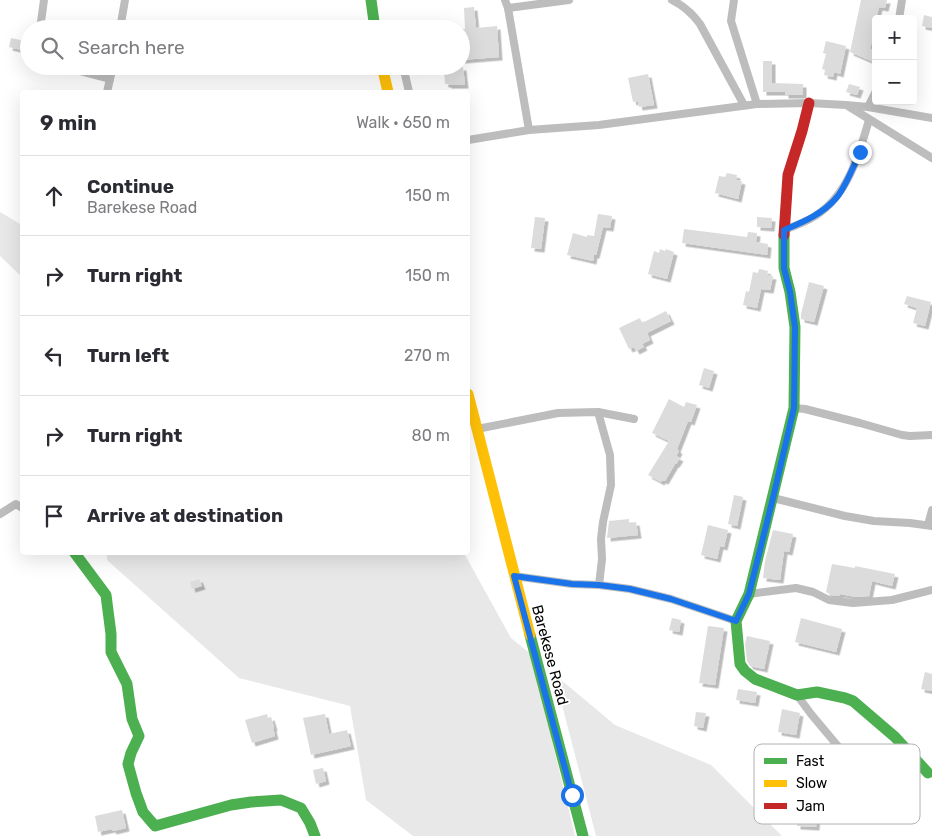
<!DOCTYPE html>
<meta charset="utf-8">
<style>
body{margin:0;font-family:Rubik,sans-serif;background:#f2f2f3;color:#2b2b33}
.controls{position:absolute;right:15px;top:15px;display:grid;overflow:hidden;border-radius:5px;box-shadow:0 5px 20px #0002}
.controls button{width:45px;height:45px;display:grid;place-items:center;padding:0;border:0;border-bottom:1px solid #e1e1e2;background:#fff;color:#2b2b33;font:25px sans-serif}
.stop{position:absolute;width:15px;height:15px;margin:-11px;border:4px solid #1a73e8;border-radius:50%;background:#fff}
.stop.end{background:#1a73e8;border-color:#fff;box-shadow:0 1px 5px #0008}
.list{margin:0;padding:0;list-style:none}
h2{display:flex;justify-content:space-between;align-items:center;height:65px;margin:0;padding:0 20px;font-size:21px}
h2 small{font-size:16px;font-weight:400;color:#7c7c81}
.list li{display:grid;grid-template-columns:32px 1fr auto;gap:15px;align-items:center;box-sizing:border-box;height:80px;padding:0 20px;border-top:1px solid #e1e1e2}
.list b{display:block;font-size:19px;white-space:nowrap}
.list p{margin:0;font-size:16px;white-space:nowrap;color:#7c7c81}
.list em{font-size:16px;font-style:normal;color:#7c7c81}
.icon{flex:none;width:28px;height:28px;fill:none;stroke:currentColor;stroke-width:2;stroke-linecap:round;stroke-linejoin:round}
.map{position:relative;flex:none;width:932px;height:836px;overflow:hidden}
.search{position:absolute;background:#fff;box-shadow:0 5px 20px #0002;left:20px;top:20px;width:450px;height:55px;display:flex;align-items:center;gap:12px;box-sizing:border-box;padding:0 18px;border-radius:28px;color:#7c7c81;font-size:19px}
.panel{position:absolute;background:#fff;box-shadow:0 5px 20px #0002;left:20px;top:90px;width:450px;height:465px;border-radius:5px}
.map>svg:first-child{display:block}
.green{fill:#e8e8e8}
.building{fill:#dcdcdc;filter:url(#shadow)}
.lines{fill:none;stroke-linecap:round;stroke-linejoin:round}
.street{stroke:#bdbdbd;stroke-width:8}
.fast{stroke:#4caf50;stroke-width:11}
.slow{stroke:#ffc107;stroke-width:11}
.jam{stroke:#c62828;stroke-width:11}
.route{stroke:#1a73e8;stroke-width:6}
.labels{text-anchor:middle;stroke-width:4;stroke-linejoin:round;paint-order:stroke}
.street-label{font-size:15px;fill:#000;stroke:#fff}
.key{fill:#fff;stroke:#b2b2b2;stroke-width:1}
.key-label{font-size:14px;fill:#000}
</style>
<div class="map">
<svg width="932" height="836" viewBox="0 0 932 836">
<defs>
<filter id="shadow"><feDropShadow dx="3.5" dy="3.5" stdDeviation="0" flood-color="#0004"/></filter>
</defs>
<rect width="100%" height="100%" fill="#fff"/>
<g class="green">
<polygon points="0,212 22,225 22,277 0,256"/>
<polygon points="107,552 464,553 511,638 531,654 575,836 413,836 366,800 350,706 239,678 107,560"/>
<polygon points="554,674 615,725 711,765 782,836 596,836"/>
</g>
<g class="building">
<polygon points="861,0 887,0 885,8 879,7 876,19 876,34 874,33 870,49 876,51 876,63 850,52"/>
<polygon points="474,7 476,28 497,26 499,57 461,60 461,29 465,29 464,8"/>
<polygon points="924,15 932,17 932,28 922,26"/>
<polygon points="11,38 29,42 29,52 9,47"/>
<polygon points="826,41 846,46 840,74 834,72 833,77 824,75 825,70 822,69 826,54 823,53"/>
<polygon points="763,61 772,61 772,83 803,84 803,95 785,95 785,92 763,92"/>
<polygon points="463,67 465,85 448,85 448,84 445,84 444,69"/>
<polygon points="648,74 654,105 639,107 638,101 633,102 628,78"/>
<polygon points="849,84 860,87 857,95 846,92"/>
<polygon points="727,173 737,175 736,180 742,181 738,199 715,193 719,176 725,177"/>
<polygon points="598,214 612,216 610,228 603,227 596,255 594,255 593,261 567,255 573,233 587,237 587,235 594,236"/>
<polygon points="535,217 545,218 541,249 531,248"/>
<polygon points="757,217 772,218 771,228 757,227"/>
<polygon points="684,229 747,237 748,232 757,233 756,242 768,244 767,255 682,243"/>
<polygon points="660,249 665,251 666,249 674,252 667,279 648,274 654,251 659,253"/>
<polygon points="759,269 768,271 767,275 773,276 770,290 761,289 757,308 743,305 746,291 749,292 753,272 758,273"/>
<polygon points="809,282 824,286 814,322 801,319 801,314"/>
<polygon points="907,296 931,302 925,326 913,323 917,308 904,304"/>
<polygon points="666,311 671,321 647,333 650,340 642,344 644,347 636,351 634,347 629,349 619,328 640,318 642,323"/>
<polygon points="704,368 714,371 709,388 699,385"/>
<polygon points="669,399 684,407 686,402 697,405 691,422 688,421 677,449 679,451 676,456 680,458 676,464 675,464 665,481 662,480 661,482 648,475 669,441 652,433"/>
<polygon points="734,495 743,497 737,526 728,524"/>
<polygon points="629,519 629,523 636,522 638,535 607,538 609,521"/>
<polygon points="708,525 728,530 724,547 720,546 717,559 701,555"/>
<polygon points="773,530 793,534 789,552 784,551 780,580 763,578 765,561"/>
<polygon points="832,564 855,568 855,566 895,574 892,586 872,581 869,596 856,597 840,594 840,596 831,595 826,592"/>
<polygon points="199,579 202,586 192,589 190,582"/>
<polygon points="672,618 681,620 679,632 669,630"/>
<polygon points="801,618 842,629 836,652 795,642"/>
<polygon points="708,626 724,628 715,685 699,683"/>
<polygon points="747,636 770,641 764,669 750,666 747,661 745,644"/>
<polygon points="925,672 932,674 932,691 921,689"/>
<polygon points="738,689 757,692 755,703 736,700"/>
<polygon points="782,709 800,713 796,735 778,732"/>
<polygon points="696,712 706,713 703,728 694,726"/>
<polygon points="267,714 268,718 271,717 274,727 273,728 275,736 252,743 245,720"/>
<polygon points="325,714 329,734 347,730 351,746 311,755 303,718"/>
<polygon points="323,768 326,781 316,784 313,770"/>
<polygon points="122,810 126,828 113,831 112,829 98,832 95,816"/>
<polygon points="797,813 817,814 816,827 797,826"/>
</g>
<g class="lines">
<g class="street">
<polyline points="505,0 508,8 529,130"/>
<path d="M672 0C684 6 692 13 700 24L744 105"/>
<polyline points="734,0 731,21 757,104"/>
<polyline points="508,8 569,0"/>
<polyline points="899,19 902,0"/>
<polyline points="40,29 44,0"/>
<polyline points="120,29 125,0"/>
<polyline points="60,66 110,79"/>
<polyline points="403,66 409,92"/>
<polyline points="107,92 113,66"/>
<polyline points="848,106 932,158"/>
<polyline points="868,107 876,91"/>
<polyline points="468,140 529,130 599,125 757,104 809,103 846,105 868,107 932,118"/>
<path d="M784 230C795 226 806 222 815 216 848 196 859 154 869 120"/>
<polyline points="794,408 805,409 860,423 902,435 910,436 932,435"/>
<polyline points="598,412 610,455 611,485 603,522 601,539 602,559 599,585"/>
<polyline points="477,429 558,413 598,412 634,419"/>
<polyline points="773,498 845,516 874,521 910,523 932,526"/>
<polyline points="0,514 16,504 22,508"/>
<polyline points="928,525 932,510"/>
<polyline points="514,576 572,584 599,585 630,589 671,599 736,621"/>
<polyline points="749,594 796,588 813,592 829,600 853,603 892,600 932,590"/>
<polyline points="797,695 811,714 847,757"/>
</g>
<g class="fast">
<polyline points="371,0 375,29"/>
<polyline points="784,235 784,268 790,292 795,327 794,408 749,594 736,621 740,664 745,671 755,679 797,695 817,692 845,698 853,701 895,737 928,773"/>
<polyline points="74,552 106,595 111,634 111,652 127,684 132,719 139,736 131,753 128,764 136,793 143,812 155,826 231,805 251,802 281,800 301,808 310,823 315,836"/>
<polyline points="530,635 583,836"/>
</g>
<g class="slow">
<polyline points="382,66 388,92"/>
<polyline points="468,394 530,635"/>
</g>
<polyline class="jam" points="784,235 788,175 802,131 809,103"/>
</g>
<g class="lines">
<path class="route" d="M572 795 514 576 572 584 599 585 630 589 671 599 736 621 749 594 773 498 794 408 795 327 790 292 784 268V230C803 222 823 214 837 197 846 186 854 165 860 152"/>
</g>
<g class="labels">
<g class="street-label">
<text transform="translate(550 655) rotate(75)" y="5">Barekese Road</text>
</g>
</g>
<rect x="754" y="744" width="166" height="80" rx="8" class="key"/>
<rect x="764" y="758" width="23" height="6" fill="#4caf50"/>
<rect x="764" y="780" width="23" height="7" fill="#ffc107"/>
<rect x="764" y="803" width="23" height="6" fill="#c62828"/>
<g class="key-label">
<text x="796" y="766">Fast</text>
<text x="796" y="788">Slow</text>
<text x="796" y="811">Jam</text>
</g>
</svg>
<div class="controls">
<button>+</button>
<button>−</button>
</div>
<div class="stop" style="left:572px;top:795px"></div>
<div class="stop end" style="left:860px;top:152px"></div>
<div class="search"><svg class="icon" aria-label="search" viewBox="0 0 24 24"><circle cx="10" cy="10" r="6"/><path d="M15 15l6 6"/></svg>Search here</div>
<section class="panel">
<h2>9 min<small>Walk · 650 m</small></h2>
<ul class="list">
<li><svg class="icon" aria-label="ahead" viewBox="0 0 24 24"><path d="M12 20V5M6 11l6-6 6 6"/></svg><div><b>Continue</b><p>Barekese Road</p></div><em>150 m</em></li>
<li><svg class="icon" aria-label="right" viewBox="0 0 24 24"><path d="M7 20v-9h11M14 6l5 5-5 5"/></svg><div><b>Turn right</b></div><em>150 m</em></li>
<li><svg class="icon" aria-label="left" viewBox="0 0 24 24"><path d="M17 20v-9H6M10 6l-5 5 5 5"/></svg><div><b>Turn left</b></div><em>270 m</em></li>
<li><svg class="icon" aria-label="right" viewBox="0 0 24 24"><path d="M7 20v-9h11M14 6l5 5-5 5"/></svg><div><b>Turn right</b></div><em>80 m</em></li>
<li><svg class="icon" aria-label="arrive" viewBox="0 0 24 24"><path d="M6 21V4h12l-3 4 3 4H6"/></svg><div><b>Arrive at destination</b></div></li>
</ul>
</section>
</div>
